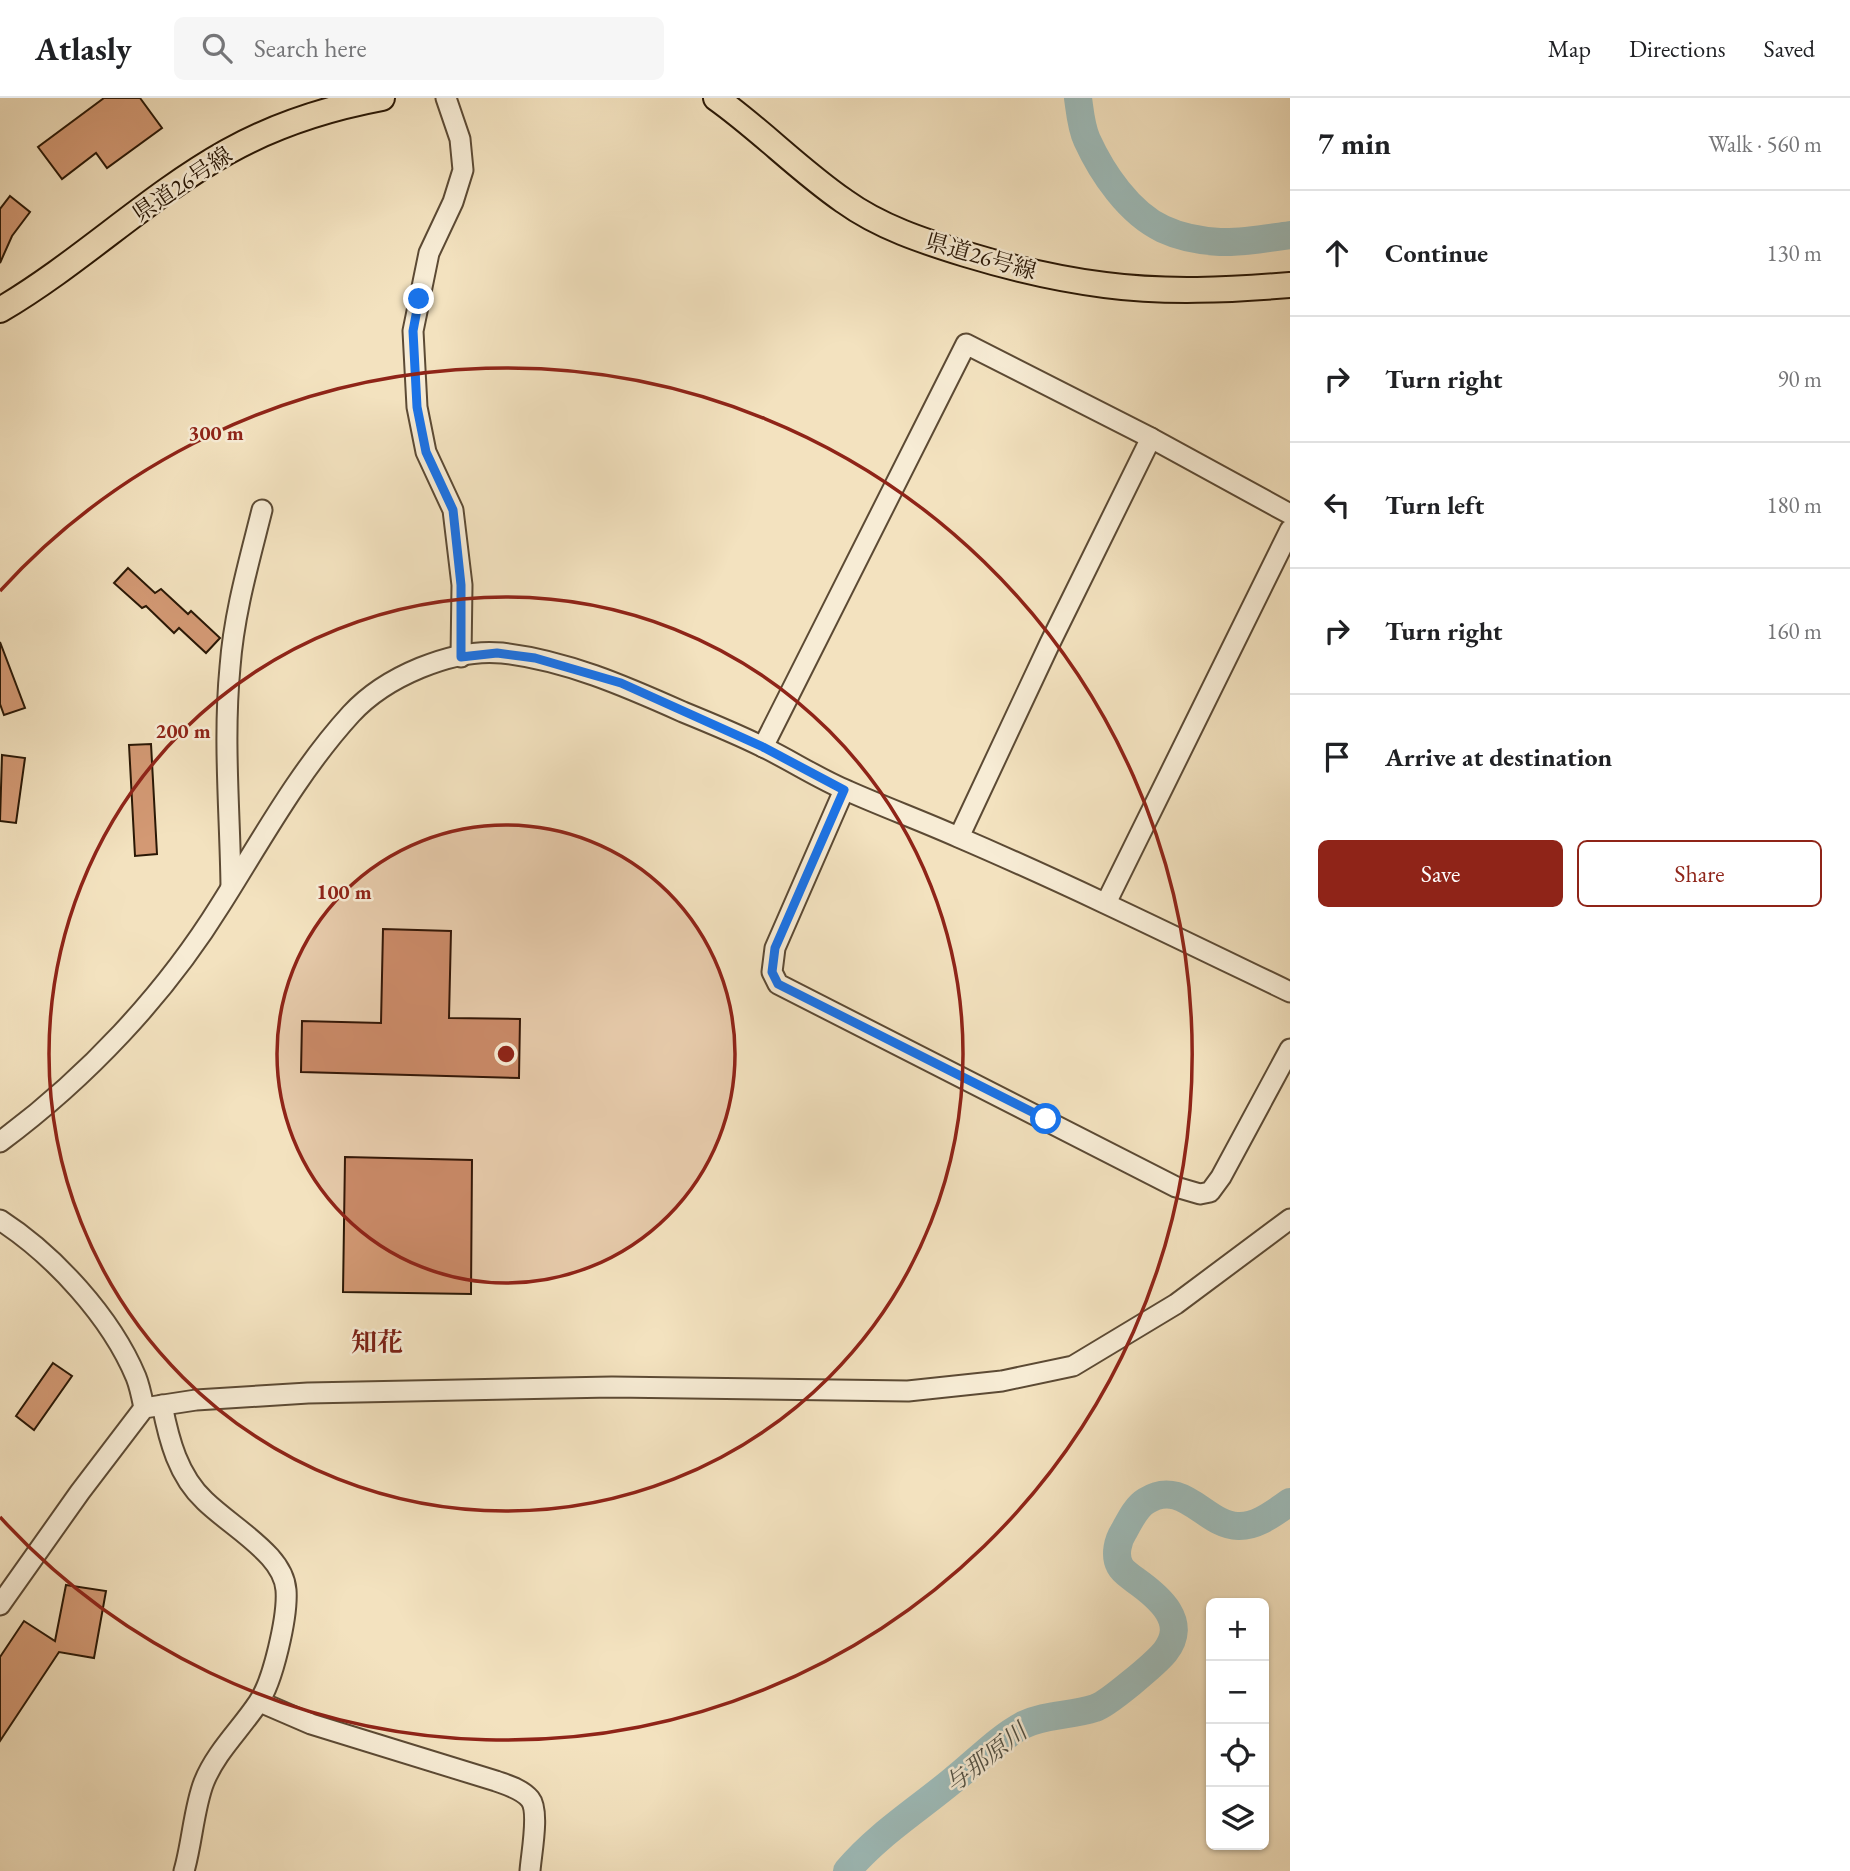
<!DOCTYPE html>
<meta charset="utf-8">
<style>
body{margin:0;font-family:"EB Garamond","Noto Serif JP",serif;background:#f6f6f6;color:#202124}
.controls{position:absolute;right:21px;bottom:21px;display:grid;overflow:hidden;border-radius:10px;box-shadow:0 2px 5px #0004}
.controls button{width:63px;height:63px;display:grid;place-items:center;padding:0;border:0;border-bottom:2px solid #e0e0e0;background:#fff;color:#202124;font:35px sans-serif}
.stop{position:absolute;width:21px;height:21px;margin:-16px;border:5px solid #1a73e8;border-radius:50%;background:#fff}
.stop.end{background:#1a73e8;border-color:#fff;box-shadow:0 2px 7px #0008}
.list{margin:0;padding:0;list-style:none}
h2{display:flex;justify-content:space-between;align-items:center;height:91px;margin:0;padding:0 28px;font-size:30px}
h2 small{font-size:23px;font-weight:400;color:#757577}
.list li{display:grid;grid-template-columns:46px 1fr auto;gap:21px;align-items:center;box-sizing:border-box;height:126px;padding:0 28px;border-top:2px solid #e0e0e0}
.list b{display:block;font-size:26px;white-space:nowrap}
.list em{font-size:23px;font-style:normal;color:#757577}
.actions{display:flex;gap:14px;padding:21px 28px}
.actions a{flex:1;padding:16px 0;border:2px solid #8f2418;border-radius:10px;text-align:center;font-size:24px;color:#8f2418}
.actions .main{background:#8f2418;color:#fff}
.icon{flex:none;width:38px;height:38px;fill:none;stroke:currentColor;stroke-width:2;stroke-linecap:round;stroke-linejoin:round}
.map{position:relative;flex:none;width:1290px;height:1773px;overflow:hidden}
header{display:flex;align-items:center;gap:42px;box-sizing:border-box;height:98px;padding:0 35px;background:#fff;border-bottom:2px solid #e0e0e0}
header strong{font-size:33px}
nav{display:flex;gap:38px;margin-inline-start:auto;font-size:24px}
.search{width:490px;height:63px;background:#f6f6f6;display:flex;align-items:center;gap:18px;box-sizing:border-box;padding:0 24px;border-radius:10px;color:#757577;font-size:26px}
main{display:flex}
aside{flex:1;background:#fff}
.map>svg:first-child{display:block}
.lines{fill:none;stroke-linecap:round;stroke-linejoin:round}
.river{stroke:#9ebcba;stroke-width:28}
.building{fill:#d39974;stroke:#291705;stroke-width:2}
.minor-casing{stroke:#5c4a34;stroke-width:23}
.major-casing{stroke:#291705;stroke-width:28}
.minor{stroke:#f7ecd5;stroke-width:19}
.major{stroke:#f3e2bf;stroke-width:24}
.route{stroke:#1a73e8;stroke-width:9}
.ring{fill:none;stroke:#8f2418;stroke-width:3.5}
.labels{text-anchor:middle;stroke-width:5;stroke-linejoin:round;paint-order:stroke}
.street-label{font-size:23px;fill:#291705;stroke:#f7ecd5}
.water-label{font-size:24px;font-style:italic;fill:#525144;stroke:#f7ecd5}
.quarter-label{font-size:26px;font-weight:bold;fill:#7a1f14;stroke:#f7ecd5}
.centre{fill:#8f2418;stroke:#f7ecd5;stroke-width:3.5}
.ring-label{font-size:21px;text-anchor:middle;font-weight:bold;fill:#8f2418;stroke:#f7ecd5;stroke-width:5;stroke-linejoin:round;paint-order:stroke}
</style>
<header>
<strong>Atlasly</strong>
<div class="search"><svg class="icon" aria-label="search" viewBox="0 0 24 24"><circle cx="10" cy="10" r="6"/><path d="M15 15l6 6"/></svg>Search here</div>
<nav><a>Map</a><a>Directions</a><a>Saved</a></nav>
</header>
<main>
<div class="map">
<svg width="1290" height="1773" viewBox="0 0 1290 1773">
<rect width="100%" height="100%" fill="#f3e2bf"/>
<filter id="stains"><feTurbulence type="fractalNoise" baseFrequency=".00286" numOctaves="4"/><feColorMatrix values="0 0 0 0 .2 0 0 0 0 .09 0 0 0 0 .02 0 0 0 .5 -.17"/></filter>
<radialGradient id="worn" r=".72"><stop offset=".6" stop-color="#630" stop-opacity="0"/><stop offset="1" stop-color="#630" stop-opacity=".3"/></radialGradient>
<g class="lines">
<g class="river">
<path d="M1078 0C1080 14 1081 29 1087 42 1102 75 1129 115 1163 131 1180 139 1202 143 1220 144 1243 145 1268 140 1290 137"/>
<path d="M847 1773C876 1738 917 1712 952 1683 975 1665 997 1641 1023 1627 1046 1616 1071 1618 1095 1610 1108 1606 1156 1565 1165 1554 1189 1524 1159 1499 1135 1482 1130 1478 1123 1474 1120 1468 1114 1457 1118 1442 1124 1433 1130 1422 1136 1409 1146 1403 1183 1379 1206 1428 1238 1428 1257 1429 1275 1414 1290 1404"/>
</g>
</g>
<g class="building">
<polygon points="104,0 140,0 162,30 107,70 96,55 62,81 38,49"/>
<polygon points="10,98 30,114 12,138 0,165 0,111"/>
<polygon points="128,470 155,495 161,491 188,516 191,513 220,540 206,555 179,530 174,535 146,508 142,510 114,485"/>
<polygon points="0,544 25,610 4,617 0,606"/>
<polygon points="151,646 157,756 135,758 129,647"/>
<polygon points="2,657 25,660 16,725 0,723"/>
<polygon points="383,831 451,833 449,920 520,921 519,980 301,974 302,923 381,925"/>
<polygon points="345,1059 472,1062 471,1196 343,1194"/>
<polygon points="53,1265 72,1278 34,1332 16,1318"/>
<polygon points="66,1487 106,1493 94,1560 59,1554 0,1643 0,1559 24,1523 55,1543"/>
</g>
<g class="lines">
<defs>
<g id="minor">
<polyline points="446,0 460,41 463,72 453,104 429,155 413,233 417,309 426,354 453,412 462,487 461,559"/>
<polyline points="763,649 966,246 1151,340 1290,416"/>
<polyline points="844,692 775,850 772,874 778,886 1176,1089 1200,1096 1210,1094 1221,1079 1290,951"/>
<polyline points="959,739 1050,545 1151,340"/>
<path d="M231 788C230 715 223 642 230 569 234 515 249 464 262 412"/>
<polyline points="1106,805 1290,432"/>
<path d="M0 1044C86 980 164 898 221 806 262 741 299 673 351 616 385 579 452 550 502 555 565 562 625 588 683 614 710 625 737 636 763 649 792 663 819 681 848 693 884 709 922 723 958 739 1070 787 1180 841 1290 894"/>
<path d="M0 1122C54 1157 111 1219 136 1279 140 1289 142 1300 144 1310"/>
<path d="M162 1307C169 1342 178 1378 205 1403 226 1423 250 1437 270 1459 278 1468 285 1479 286 1492 288 1518 273 1584 258 1605 240 1632 216 1654 204 1684 194 1709 192 1746 184 1773"/>
<polyline points="0,1507 80,1394 144,1310 196,1302 308,1295 612,1289 908,1293 1002,1283 1073,1268 1176,1206 1290,1121"/>
<path d="M260 1604 311 1626 496 1683C507 1687 522 1691 530 1701 540 1713 531 1757 530 1773"/>
</g>
<g id="major">
<path d="M716 0C761 32 799 72 844 103 880 129 923 143 965 156 1011 170 1057 181 1105 187 1165 195 1229 192 1290 187"/>
<path d="M0 212C80 165 147 99 227 54 275 27 329 10 382 0"/>
</g>
</defs>
<use href="#minor" class="minor-casing"/>
<use href="#major" class="major-casing"/>
<use href="#minor" class="minor"/>
<use href="#major" class="major"/>
</g>
<g class="lines">
<polyline class="route" points="419,201 413,233 417,309 426,354 453,412 461,487 461,559 497,555 535,560 621,585 763,649 844,692 775,850 772,874 778,886 1046,1021"/>
</g>
<circle cx="506" cy="956" r="229" fill="#8f2418" fill-opacity=".12"/>
<g class="ring">
<circle cx="506" cy="956" r="229"/>
<circle cx="506" cy="956" r="457"/>
<path d="M0 493A686 686 0 1 1 0 1419"/>
</g>
<g class="labels">
<g class="street-label">
<text transform="translate(182 86) rotate(-34)" y="8">県道26号線</text>
<text transform="translate(981 158) rotate(16)" y="8">県道26号線</text>
</g>
<g class="water-label">
<text transform="translate(986 1660) rotate(-38)" y="8">与那原川</text>
</g>
<g class="quarter-label">
<text x="377" y="1253">知花</text>
</g>
</g>
<circle cx="506" cy="956" r="10" class="centre"/>
<g class="ring-label">
<text x="216" y="342">300 m</text>
<text x="183" y="640">200 m</text>
<text x="344" y="801">100 m</text>
</g>
<rect width="100%" height="100%" filter="url(#stains)"/>
<rect width="100%" height="100%" fill="url(#worn)"/>
</svg>
<div class="controls">
<button>+</button>
<button>−</button>
<button><svg class="icon" aria-label="locate" viewBox="0 0 24 24"><circle cx="12" cy="12" r="6"/><path d="M12 2v4M12 18v4M2 12h4M18 12h4"/></svg></button>
<button><svg class="icon" aria-label="layers" viewBox="0 0 24 24"><path d="M12 4l9 5-9 5-9-5zM3 14l9 5 9-5"/></svg></button>
</div>
<div class="stop" style="left:1046px;top:1021px"></div>
<div class="stop end" style="left:419px;top:201px"></div>
</div>
<aside>
<h2>7 min<small>Walk · 560 m</small></h2>
<ul class="list">
<li><svg class="icon" aria-label="ahead" viewBox="0 0 24 24"><path d="M12 20V5M6 11l6-6 6 6"/></svg><div><b>Continue</b></div><em>130 m</em></li>
<li><svg class="icon" aria-label="right" viewBox="0 0 24 24"><path d="M7 20v-9h11M14 6l5 5-5 5"/></svg><div><b>Turn right</b></div><em>90 m</em></li>
<li><svg class="icon" aria-label="left" viewBox="0 0 24 24"><path d="M17 20v-9H6M10 6l-5 5 5 5"/></svg><div><b>Turn left</b></div><em>180 m</em></li>
<li><svg class="icon" aria-label="right" viewBox="0 0 24 24"><path d="M7 20v-9h11M14 6l5 5-5 5"/></svg><div><b>Turn right</b></div><em>160 m</em></li>
<li><svg class="icon" aria-label="arrive" viewBox="0 0 24 24"><path d="M6 21V4h12l-3 4 3 4H6"/></svg><div><b>Arrive at destination</b></div></li>
</ul>
<div class="actions"><a class="main">Save</a><a>Share</a></div>
</aside>
</main>
